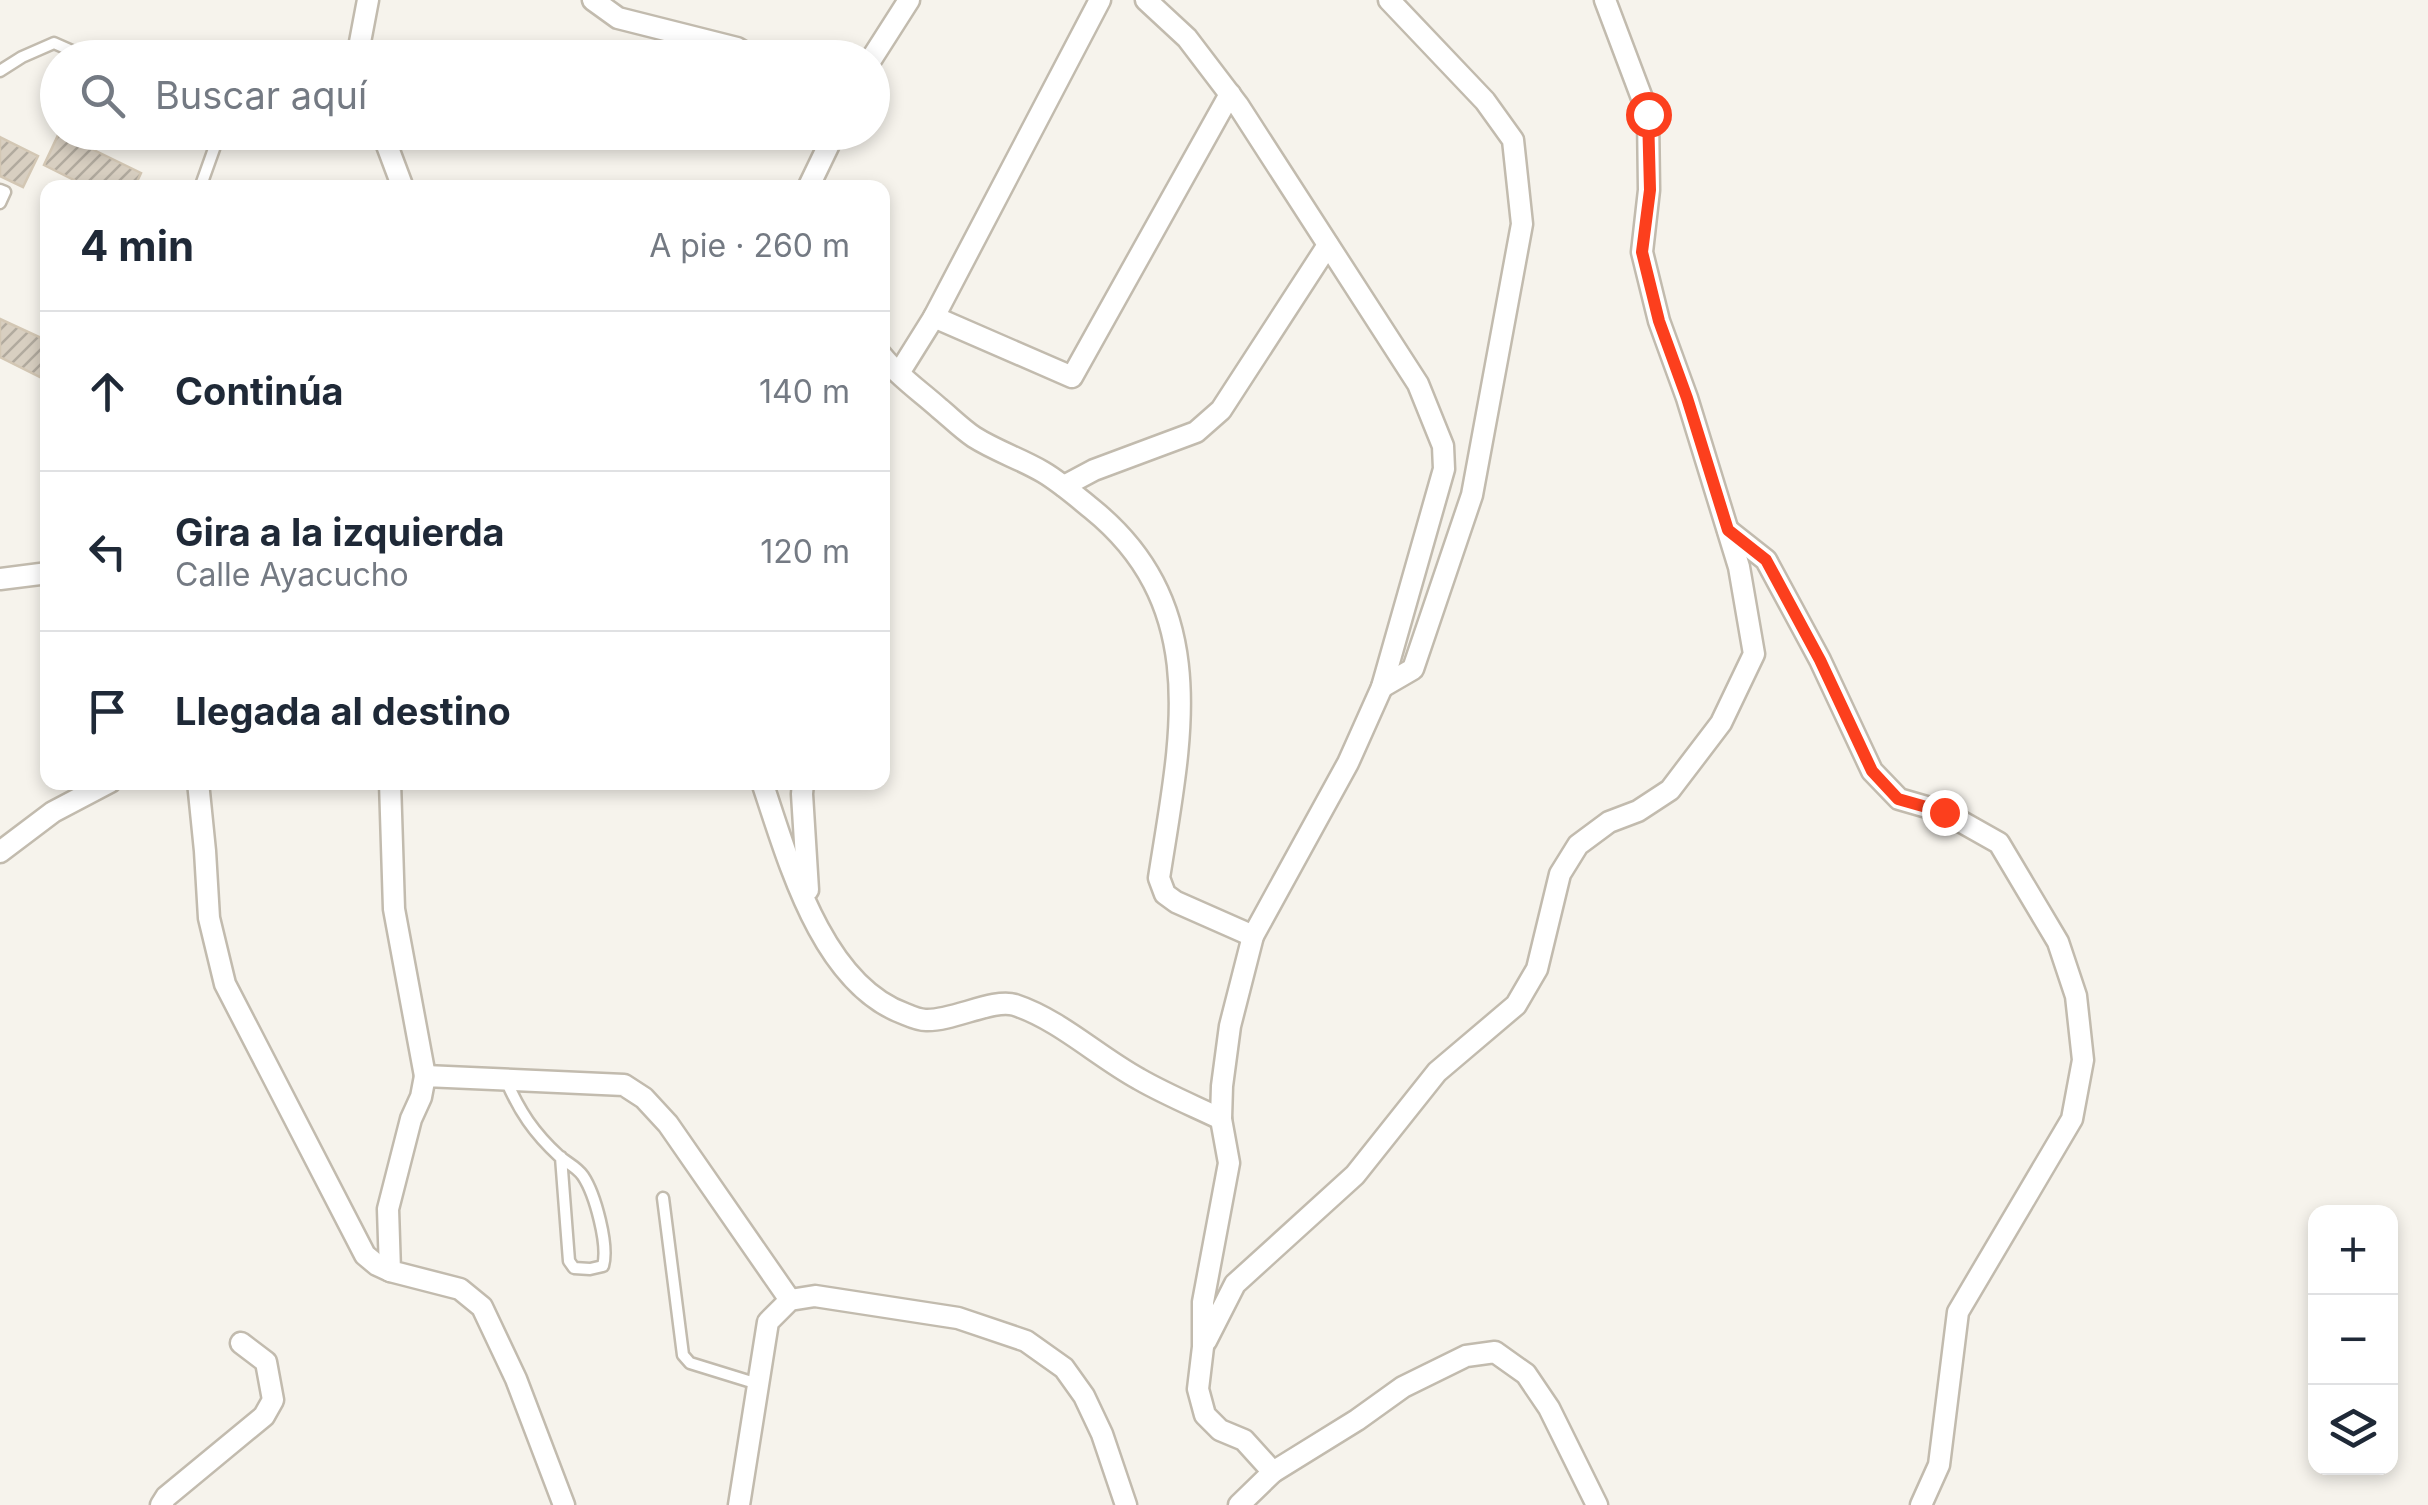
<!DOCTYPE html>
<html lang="es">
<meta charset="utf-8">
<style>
body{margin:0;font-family:Inter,sans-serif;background:#f2f2f3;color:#1f2937}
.controls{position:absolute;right:30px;bottom:30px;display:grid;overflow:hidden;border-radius:20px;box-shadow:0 5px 15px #0003}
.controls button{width:90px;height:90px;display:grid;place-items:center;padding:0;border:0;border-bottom:2px solid #e0e1e3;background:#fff;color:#1f2937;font:50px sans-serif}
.stop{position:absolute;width:30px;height:30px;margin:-22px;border:8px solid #fc3f1d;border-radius:50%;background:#fff}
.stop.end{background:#fc3f1d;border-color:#fff;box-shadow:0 2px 10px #0008}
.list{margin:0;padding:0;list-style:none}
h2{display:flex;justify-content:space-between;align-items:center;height:130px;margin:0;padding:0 40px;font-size:42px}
h2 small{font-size:32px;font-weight:400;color:#747a83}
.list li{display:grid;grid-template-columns:65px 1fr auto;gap:30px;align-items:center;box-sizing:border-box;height:160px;padding:0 40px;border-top:2px solid #e0e1e3}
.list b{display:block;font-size:38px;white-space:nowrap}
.list p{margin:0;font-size:32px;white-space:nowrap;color:#747a83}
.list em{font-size:32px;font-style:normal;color:#747a83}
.icon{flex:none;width:55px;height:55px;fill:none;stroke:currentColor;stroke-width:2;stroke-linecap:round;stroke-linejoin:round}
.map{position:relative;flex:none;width:2428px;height:1505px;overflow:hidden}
.search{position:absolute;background:#fff;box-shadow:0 5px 15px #0003;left:40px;top:40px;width:850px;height:110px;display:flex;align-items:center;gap:25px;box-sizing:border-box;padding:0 35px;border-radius:55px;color:#747a83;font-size:38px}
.panel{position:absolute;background:#fff;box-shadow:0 5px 15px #0003;left:40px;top:180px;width:850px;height:610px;border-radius:20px}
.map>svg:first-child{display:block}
.building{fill:url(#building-hatch);stroke:#d3c7b4;stroke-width:2.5}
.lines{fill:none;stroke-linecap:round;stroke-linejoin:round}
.lane-casing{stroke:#c2bbae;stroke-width:15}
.street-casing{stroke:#c2bbae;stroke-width:25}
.lane{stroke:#fff;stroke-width:10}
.street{stroke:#fff;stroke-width:20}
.route{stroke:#fc3f1d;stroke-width:12}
</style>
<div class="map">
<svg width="2428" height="1505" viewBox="0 0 2428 1505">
<defs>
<pattern id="building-hatch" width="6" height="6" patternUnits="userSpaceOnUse" patternTransform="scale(2.5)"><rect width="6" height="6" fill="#d8cfc1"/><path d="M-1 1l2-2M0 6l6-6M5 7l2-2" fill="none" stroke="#b1aa9e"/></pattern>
</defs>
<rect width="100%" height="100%" fill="#f6f3ec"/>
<g class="building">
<polygon points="59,133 141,173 134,188 90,188 44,165"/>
<polygon points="0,137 38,156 23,187 0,176"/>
<polygon points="0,319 48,341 48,361 40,377 0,357"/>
</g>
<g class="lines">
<defs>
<g id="lane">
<polyline points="0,71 22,57 54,43 88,58"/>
<polyline points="200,188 220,132"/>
<polyline points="0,190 5,192 0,203"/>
<path d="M506 1080C519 1111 534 1133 559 1156 567 1163 577 1167 583 1176 595 1194 609 1245 603 1266L590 1269 574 1268 569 1261 561 1157"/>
<polyline points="663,1198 683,1355 690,1363 758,1384"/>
</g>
<g id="street">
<polyline points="593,0 618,18 737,48 754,58"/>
<polyline points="1146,0 1187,38 1238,105 1418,384 1443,446 1444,469 1382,687 1348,763 1253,936 1230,1026 1222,1086 1221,1119 1229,1163 1203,1302 1203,1347 1198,1389 1205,1415 1220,1430 1244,1440 1273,1472"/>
<polyline points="357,58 368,0"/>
<polyline points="872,58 909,0"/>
<polyline points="382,132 403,188"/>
<polyline points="808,188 835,132"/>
<polyline points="934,317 1072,377 1230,94"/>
<path d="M882 356C898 376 920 391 939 408 950 417 962 429 974 437 996 451 1021 459 1043 472 1060 482 1076 496 1092 509 1214 608 1180 742 1159 878L1165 894 1176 902 1253 936"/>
<polyline points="899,373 934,317 1100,0"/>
<polyline points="1064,486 1094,470 1196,432 1221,410 1328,245"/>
<polyline points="1728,530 1766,560 1820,660 1872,771 1899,799 1944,812 1999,843 2058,942 2076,996 2083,1060 2072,1119 1958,1312 1939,1465 1921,1505"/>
<polyline points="0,579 48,573"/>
<polyline points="1382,687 1413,669 1472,495 1522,224 1513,140 1485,101 1389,0"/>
<polyline points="198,782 205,851 209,918 225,984 365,1255 377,1265 390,1271"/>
<polyline points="390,782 394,909 425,1076"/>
<path d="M762 782C788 859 821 984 905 1014 912 1017 919 1020 926 1020 953 1021 994 998 1015 1005 1060 1020 1097 1056 1139 1079 1165 1094 1194 1106 1221 1119"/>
<polyline points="803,782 802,794 808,890"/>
<polyline points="0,852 53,812 110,782"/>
<polyline points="1206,1341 1235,1284 1355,1175 1437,1072 1516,1005 1537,969 1560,874 1578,845 1609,822 1638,811 1670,790 1721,723 1754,654 1739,567 1687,398 1659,321 1642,252 1649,190 1648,114 1605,0"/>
<polyline points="161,1505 166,1497 264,1416 273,1400 266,1362 241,1343"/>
<polyline points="564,1505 516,1379 482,1307 460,1289 390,1271 388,1209 411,1119 421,1097 425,1076 624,1085 644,1098 668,1124 790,1300"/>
<polyline points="739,1505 768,1322 790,1300 815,1296 958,1318 1026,1341 1064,1368 1084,1396 1102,1434 1126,1505"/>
<polyline points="1239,1505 1273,1472 1357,1420 1403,1387 1466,1356 1495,1352 1526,1374 1549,1408 1597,1505"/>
</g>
</defs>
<use href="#lane" class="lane-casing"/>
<use href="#street" class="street-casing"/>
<use href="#lane" class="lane"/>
<use href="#street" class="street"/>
</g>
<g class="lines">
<polyline class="route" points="1648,114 1650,190 1642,252 1659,321 1687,398 1728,530 1766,560 1820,660 1872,771 1898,799 1944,812"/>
</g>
</svg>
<div class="controls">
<button>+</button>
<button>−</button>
<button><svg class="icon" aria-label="layers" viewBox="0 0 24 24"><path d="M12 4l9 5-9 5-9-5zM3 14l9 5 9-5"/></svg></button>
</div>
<div class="stop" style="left:1648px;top:114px"></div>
<div class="stop end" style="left:1944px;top:812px"></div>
<div class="search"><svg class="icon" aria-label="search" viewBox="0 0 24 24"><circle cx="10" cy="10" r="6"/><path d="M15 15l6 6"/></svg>Buscar aquí</div>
<section class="panel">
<h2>4 min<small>A pie · 260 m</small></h2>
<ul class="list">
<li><svg class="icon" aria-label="ahead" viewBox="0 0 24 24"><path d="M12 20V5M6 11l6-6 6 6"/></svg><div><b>Continúa</b></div><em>140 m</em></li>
<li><svg class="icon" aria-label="left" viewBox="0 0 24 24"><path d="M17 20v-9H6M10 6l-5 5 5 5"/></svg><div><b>Gira a la izquierda</b><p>Calle Ayacucho</p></div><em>120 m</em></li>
<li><svg class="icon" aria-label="arrive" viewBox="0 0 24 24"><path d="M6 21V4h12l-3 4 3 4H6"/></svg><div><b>Llegada al destino</b></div></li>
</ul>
</section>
</div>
